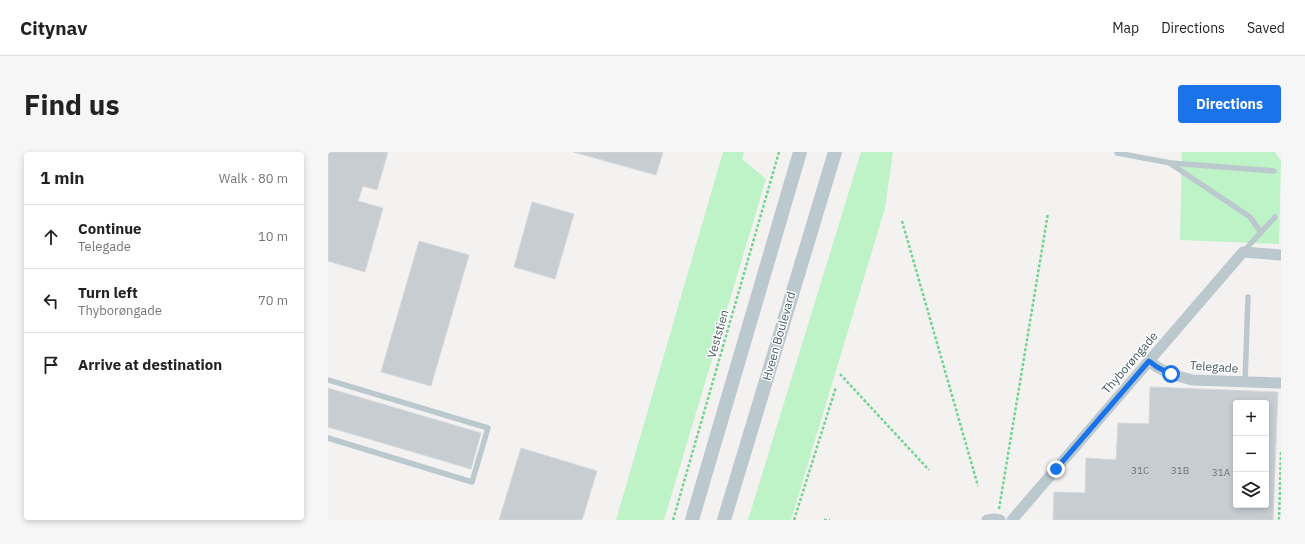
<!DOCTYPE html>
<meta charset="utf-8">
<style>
body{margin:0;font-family:"IBM Plex Sans",sans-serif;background:#f6f6f6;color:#222}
.controls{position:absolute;right:12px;bottom:12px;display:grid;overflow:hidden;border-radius:4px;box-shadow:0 2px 6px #0003}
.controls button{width:36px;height:36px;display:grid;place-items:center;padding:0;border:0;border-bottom:1px solid #e0e0e0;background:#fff;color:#222;font:20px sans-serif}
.stop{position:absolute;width:12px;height:12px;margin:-9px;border:3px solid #1a73e8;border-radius:50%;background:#fff}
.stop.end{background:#1a73e8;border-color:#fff;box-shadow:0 1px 4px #0008}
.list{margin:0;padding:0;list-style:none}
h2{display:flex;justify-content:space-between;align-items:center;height:52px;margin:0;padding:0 16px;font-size:17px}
h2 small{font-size:13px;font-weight:400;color:#767676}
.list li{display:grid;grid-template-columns:26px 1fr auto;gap:12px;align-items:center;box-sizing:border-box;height:64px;padding:0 16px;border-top:1px solid #e0e0e0}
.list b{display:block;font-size:15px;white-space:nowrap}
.list p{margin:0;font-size:13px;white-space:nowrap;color:#767676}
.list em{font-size:13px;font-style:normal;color:#767676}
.icon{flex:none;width:22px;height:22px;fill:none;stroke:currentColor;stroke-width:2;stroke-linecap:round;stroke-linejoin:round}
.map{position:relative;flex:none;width:953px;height:368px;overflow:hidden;border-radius:4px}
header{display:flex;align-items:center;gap:24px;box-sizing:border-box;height:56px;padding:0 20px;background:#fff;border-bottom:1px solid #e0e0e0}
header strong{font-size:19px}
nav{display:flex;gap:22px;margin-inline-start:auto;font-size:14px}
.intro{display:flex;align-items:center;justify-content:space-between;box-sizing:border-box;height:96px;padding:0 24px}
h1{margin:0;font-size:28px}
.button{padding:10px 18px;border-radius:4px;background:#1a73e8;color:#fff;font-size:14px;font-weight:700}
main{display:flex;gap:24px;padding:0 24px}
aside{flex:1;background:#fff;border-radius:4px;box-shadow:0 2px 6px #0003}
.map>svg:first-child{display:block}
.green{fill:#bef3c8}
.building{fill:#c8cdd1;stroke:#d5d9dd;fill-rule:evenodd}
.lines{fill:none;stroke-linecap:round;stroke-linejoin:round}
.path{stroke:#73d492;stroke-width:2.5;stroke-dasharray:3 2;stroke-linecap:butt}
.service{stroke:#bbc9ce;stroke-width:5.5}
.minor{stroke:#bbc9ce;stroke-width:11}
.tertiary{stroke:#bbc9ce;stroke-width:14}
.route{stroke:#1a73e8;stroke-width:5}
.labels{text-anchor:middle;stroke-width:3;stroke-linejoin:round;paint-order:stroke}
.number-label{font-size:10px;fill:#67767c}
.street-label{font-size:12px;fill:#475960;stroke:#fff}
</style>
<header>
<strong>Citynav</strong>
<nav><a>Map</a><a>Directions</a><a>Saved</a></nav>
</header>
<div class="intro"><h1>Find us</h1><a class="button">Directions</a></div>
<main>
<aside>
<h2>1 min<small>Walk · 80 m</small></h2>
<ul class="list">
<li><svg class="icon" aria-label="ahead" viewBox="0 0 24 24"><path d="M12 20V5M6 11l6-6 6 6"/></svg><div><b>Continue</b><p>Telegade</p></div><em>10 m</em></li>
<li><svg class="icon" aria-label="left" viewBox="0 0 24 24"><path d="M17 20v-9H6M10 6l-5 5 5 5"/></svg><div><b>Turn left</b><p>Thyborøngade</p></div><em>70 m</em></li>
<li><svg class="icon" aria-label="arrive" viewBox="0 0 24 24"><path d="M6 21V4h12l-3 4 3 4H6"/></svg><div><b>Arrive at destination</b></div></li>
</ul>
</aside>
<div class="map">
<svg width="953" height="368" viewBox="0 0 953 368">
<rect width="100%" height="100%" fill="#f4f1f1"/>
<g class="green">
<polygon points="395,0 416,0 414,7 438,27 336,368 288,368"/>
<polygon points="533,0 565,0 557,56 463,368 420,368"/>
<polygon points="854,0 947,0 953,9 951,92 852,88"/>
</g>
<g class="building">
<polygon points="0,0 60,0 49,38 35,34 30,49 55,56 37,120 0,109"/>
<polygon points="245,0 335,0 328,23"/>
<polygon points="204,50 246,62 227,127 186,115"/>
<polygon points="91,89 141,103 103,234 53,220"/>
<path d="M822 235 950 240 945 368H725L726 340 757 341 758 306 788 308 790 271 821 272ZM908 251H938V353H908Z"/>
<polygon points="0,236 153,281 143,317 0,275"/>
<polygon points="193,296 269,319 254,368 171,368"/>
</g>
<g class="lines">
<g class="path">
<polyline points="574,69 650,334"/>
<polyline points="512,222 601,318"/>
<polyline points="671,357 720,61"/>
<polyline points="345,368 451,0"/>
<polyline points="466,368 508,235"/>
<polyline points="496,368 502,368"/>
<polyline points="951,368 953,300"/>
</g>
<g class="service">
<polyline points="789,1 843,11 946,19"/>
<polyline points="843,12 922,65 933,80"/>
<polyline points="916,99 947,65"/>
<polyline points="0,228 160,276 144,330 0,286"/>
<polyline points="917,230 920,145"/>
</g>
<g class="minor">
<polyline points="821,209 829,215 843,222 864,228 953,231"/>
<polyline points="659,368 666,367 672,368"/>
<polyline points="684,368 915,100 953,103"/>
</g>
<g class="tertiary">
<polyline points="364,368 472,0"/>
<polyline points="396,368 507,0"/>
</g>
</g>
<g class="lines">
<polyline class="route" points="728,317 821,209 829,215 843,222"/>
</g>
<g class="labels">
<g class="number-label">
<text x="812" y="322">31C</text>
<text x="852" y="322">31B</text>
<text x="893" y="324">31A</text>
</g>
<g class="street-label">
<text transform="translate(390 182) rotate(-74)" y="4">Veststien</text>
<text transform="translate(451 184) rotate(-74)" y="4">Hveen Boulevard</text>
<text transform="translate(802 211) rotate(-49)" y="4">Thyborøngade</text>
<text transform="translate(886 215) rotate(4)" y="4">Telegade</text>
</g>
</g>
</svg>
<div class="controls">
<button>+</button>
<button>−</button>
<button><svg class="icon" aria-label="layers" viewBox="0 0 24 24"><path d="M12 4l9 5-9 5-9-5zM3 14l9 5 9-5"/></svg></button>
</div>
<div class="stop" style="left:843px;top:222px"></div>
<div class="stop end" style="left:728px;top:317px"></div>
</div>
</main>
